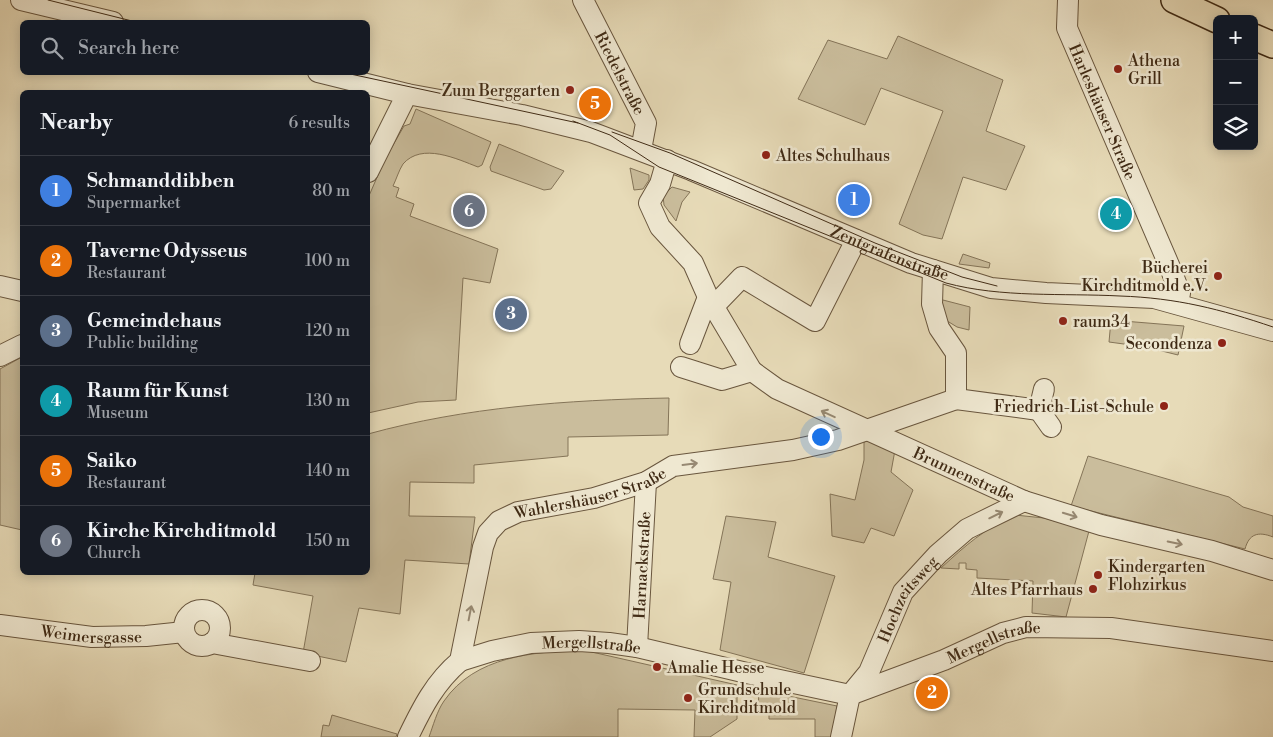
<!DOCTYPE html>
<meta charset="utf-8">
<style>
body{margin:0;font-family:"Libre Bodoni",serif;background:#242831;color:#f1f3f6}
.controls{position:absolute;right:15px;top:15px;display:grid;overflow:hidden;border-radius:8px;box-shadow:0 2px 12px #0003}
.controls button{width:45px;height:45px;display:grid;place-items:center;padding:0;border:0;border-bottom:1px solid #363941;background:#171b24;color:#f1f3f6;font:25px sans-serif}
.you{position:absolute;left:820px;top:436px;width:18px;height:18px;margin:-12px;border:4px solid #fff;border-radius:50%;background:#1a73e8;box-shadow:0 0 0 8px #1a73e833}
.badge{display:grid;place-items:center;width:32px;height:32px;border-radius:50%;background:#c59692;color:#fff;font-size:16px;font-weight:700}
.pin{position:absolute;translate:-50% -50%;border:2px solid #fff;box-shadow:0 1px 5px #0006}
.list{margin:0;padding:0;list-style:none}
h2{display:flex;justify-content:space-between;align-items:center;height:65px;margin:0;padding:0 20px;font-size:21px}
h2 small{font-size:16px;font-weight:400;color:#9ea1a6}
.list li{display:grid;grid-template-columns:32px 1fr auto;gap:15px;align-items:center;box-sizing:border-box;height:70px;padding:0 20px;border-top:1px solid #363941}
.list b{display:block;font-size:19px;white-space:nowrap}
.list p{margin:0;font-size:16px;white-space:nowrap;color:#9ea1a6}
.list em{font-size:16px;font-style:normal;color:#9ea1a6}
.icon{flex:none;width:28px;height:28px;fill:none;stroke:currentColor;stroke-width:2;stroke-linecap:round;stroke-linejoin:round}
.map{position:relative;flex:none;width:1273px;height:737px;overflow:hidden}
.search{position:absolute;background:#171b24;box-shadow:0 2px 12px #0003;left:20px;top:20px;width:350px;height:55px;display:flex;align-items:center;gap:12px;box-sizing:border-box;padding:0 18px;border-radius:8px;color:#9ea1a6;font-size:19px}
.panel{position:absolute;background:#171b24;box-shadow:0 2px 12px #0003;left:20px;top:90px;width:350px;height:485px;border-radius:8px}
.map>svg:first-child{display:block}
.green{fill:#cabd9c;stroke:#847458}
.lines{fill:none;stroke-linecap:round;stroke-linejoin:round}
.minor-casing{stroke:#69563e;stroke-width:22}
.major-casing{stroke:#3f2a15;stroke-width:28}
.minor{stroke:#efe8d1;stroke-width:20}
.major{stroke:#e7dbb8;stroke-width:25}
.tram{stroke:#3f2a15;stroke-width:1}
.oneway{stroke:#978973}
.poi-dot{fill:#8f2418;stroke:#efe8d1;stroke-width:2}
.labels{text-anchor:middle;stroke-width:5;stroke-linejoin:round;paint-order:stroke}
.poi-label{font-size:16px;fill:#3f2a15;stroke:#efe8d1;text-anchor:start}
.street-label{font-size:16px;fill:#3f2a15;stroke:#efe8d1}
</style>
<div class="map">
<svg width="1273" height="737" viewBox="0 0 1273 737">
<rect width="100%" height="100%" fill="#e7dbb8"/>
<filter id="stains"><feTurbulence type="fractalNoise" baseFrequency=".004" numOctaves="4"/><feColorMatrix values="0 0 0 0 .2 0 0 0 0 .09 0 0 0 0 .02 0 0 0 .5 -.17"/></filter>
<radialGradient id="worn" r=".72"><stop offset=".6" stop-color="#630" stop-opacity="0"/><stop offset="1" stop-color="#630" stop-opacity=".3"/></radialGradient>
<g class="green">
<polygon points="898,36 1003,80 986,131 1025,146 1006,190 963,177 942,239 923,235 899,224 943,111 881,88 865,125 798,99 828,40 887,59"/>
<path d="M416 109 491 142 482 165 478 167C457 159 422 142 403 164 399 170 396 180 393 186L399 188 396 197 414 204 410 216 498 249 490 283 463 278 456 400 418 402 368 413V198L385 159 404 126 410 124Z"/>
<polygon points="499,144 564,171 551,189 544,190 491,171 490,167"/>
<polygon points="630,168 649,175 649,180 643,189 634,190"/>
<polygon points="672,187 690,192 682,202 676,221 664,205 663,196"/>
<polygon points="963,254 990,263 989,268 959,264"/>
<polygon points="943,300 970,307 969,330 957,327 944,319 940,305"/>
<polygon points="1111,320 1184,326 1178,355 1146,347 1109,342"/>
<polygon points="22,357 22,530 0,525 0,369"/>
<path d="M669 398 668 435 568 437V456L474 465V483L410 482 409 516 475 517 469 564 405 560 400 614 359 608 346 662 303 653 313 596 253 585 255 573 368 572V434C466 407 567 400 669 398Z"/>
<polygon points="871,439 895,450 891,472 913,490 894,536 871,528 864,543 832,536 830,494 855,500 864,460 864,442"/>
<path d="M1088 456 1229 497 1243 507 1273 516V537C1258 531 1249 534 1245 549L1071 506Z"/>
<path d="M1015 515 1044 518 1089 531 1066 617 1032 613 1033 581 977 578V570L966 569V563H959V569L941 568C966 545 984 529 1015 515Z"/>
<polygon points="726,516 776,522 768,557 835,576 804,673 720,650 731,582 713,579"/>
<path d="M583 650 737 685V719L710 737H694L695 710 618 709V737H429C433 726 437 711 444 701 475 656 533 652 583 650Z"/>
<polygon points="759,690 837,706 832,737 815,737 815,719 769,719 769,711 758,711"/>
<polygon points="332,715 397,734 396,737 321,737 323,725 329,726"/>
</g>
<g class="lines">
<defs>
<g id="minor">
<polyline points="21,0 113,22"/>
<path id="s1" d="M583 0 646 123 641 150"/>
<path id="s2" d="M1068 0 1067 28 1169 265 1180 293 1178 304"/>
<path id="s3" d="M318 72 407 94 522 115 591 132 691 170 911 263 991 288 1046 293 1154 298 1273 331"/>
<path id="s4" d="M667 160 660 184 649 203 660 227 693 263 708 297 752 371 777 389 1024 501 1101 525 1212 551 1273 570"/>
<polyline points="368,172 407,94"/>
<polyline points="933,270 932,304 939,328 956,353 956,399"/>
<polyline points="0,286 22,291"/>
<polyline points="714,306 742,277 815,321 856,240"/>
<polyline points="690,344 708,297"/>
<polyline points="0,356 22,345"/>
<polyline points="681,367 722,380 752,371"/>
<polyline points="1044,389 1039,410 1051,427"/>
<polyline points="956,399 1039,410"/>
<circle cx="202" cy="628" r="18"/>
<path id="s5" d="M0 625 92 637 146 636 184 632"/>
<polyline points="212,643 310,661"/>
<path id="s6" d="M637 647 646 482"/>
<path id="s7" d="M460 661 492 651 531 643 579 641 609 643 637 647 751 674 850 695 944 660 1003 633 1026 627 1111 628 1273 651"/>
<path id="s8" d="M408 737C422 708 435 682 460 661L483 547 488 533 499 521 518 512 594 498 646 482 673 466 793 450 838 440 956 399"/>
<path id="s9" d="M841 737 850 695 869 672 903 592 938 554 967 529 1024 501"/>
</g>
<g id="major">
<polyline points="1174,0 1217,20"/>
<polyline points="1254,37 1273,45"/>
</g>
</defs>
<use href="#minor" class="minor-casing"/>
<use href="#major" class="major-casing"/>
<use href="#minor" class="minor"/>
<use href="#major" class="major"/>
<g class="tram">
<polyline points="48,0 136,22"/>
<polyline points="341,72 578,123"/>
<path d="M573 121 610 135 659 167 946 283C1002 298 1062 293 1120 296 1177 298 1220 309 1273 327"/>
<polyline points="612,132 670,153 875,243 962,277 997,286"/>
</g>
</g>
<defs><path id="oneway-shaft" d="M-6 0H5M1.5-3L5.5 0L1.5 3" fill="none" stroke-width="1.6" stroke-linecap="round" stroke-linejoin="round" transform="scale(1.25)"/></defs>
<g class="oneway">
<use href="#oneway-shaft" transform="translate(828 414) rotate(-155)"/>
<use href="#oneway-shaft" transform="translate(690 464) rotate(-7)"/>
<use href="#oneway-shaft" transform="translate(996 515) rotate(-26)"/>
<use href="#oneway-shaft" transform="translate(1070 515) rotate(17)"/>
<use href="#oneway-shaft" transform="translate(1175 543) rotate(12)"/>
<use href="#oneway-shaft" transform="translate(470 613) rotate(-79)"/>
</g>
<g class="poi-dot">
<circle cx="1118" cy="69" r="5"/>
<circle cx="570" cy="90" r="5"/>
<circle cx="766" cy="155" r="5"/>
<circle cx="1218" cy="276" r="5"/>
<circle cx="1063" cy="321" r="5"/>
<circle cx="1222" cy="343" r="5"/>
<circle cx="1164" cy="406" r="5"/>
<circle cx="1098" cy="575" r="5"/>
<circle cx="1093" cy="589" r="5"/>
<circle cx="657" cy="667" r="5"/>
<circle cx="688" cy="698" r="5"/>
</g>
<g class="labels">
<g class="poi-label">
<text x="1128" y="66">Athena<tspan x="1128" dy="18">Grill</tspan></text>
<text x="560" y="96" text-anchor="end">Zum Berggarten</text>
<text x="776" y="161">Altes Schulhaus</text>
<text x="1208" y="273" text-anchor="end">Bücherei<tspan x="1208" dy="18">Kirchditmold e.V.</tspan></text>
<text x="1073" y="327">raum34</text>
<text x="1212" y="349" text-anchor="end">Secondenza</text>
<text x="1154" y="412" text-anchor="end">Friedrich-List-Schule</text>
<text x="1108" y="572">Kindergarten<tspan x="1108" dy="18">Flohzirkus</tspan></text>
<text x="1083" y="595" text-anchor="end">Altes Pfarrhaus</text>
<text x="667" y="673">Amalie Hesse</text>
<text x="698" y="695">Grundschule<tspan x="698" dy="18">Kirchditmold</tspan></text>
</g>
<g class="street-label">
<text dy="6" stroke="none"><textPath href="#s1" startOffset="82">Riedelstraße</textPath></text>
<text dy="6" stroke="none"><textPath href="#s2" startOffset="119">Harleshäuser Straße</textPath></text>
<text dy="6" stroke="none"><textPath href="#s3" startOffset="602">Zentgrafenstraße</textPath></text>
<text dy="6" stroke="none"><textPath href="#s4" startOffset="482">Brunnenstraße</textPath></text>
<text dy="6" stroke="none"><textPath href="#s8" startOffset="336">Wahlershäuser Straße</textPath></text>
<text dy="6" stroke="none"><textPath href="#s6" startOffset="82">Harnackstraße</textPath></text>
<text dy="6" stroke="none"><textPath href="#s9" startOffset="156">Hochzeitsweg</textPath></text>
<text dy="6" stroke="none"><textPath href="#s5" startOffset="92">Weimersgasse</textPath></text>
<text dy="6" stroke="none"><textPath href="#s7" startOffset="552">Mergellstraße</textPath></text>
<text dy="6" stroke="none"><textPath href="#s7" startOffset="134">Mergellstraße</textPath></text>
</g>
</g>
<rect width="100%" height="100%" filter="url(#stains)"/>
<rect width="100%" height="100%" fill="url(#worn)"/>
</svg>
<div class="controls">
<button>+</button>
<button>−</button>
<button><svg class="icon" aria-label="layers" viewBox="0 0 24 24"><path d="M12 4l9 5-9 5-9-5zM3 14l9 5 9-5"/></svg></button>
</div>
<div class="you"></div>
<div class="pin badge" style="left:854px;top:200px;background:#3f7fe0">1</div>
<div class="pin badge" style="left:932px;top:693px;background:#e8710a">2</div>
<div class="pin badge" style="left:511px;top:314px;background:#5c6f8a">3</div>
<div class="pin badge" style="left:1116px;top:214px;background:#0f9aa8">4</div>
<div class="pin badge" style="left:595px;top:104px;background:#e8710a">5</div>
<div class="pin badge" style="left:469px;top:211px;background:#6b7280">6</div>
<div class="search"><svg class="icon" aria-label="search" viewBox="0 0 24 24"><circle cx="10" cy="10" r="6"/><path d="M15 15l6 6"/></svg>Search here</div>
<section class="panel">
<h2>Nearby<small>6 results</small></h2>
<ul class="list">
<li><span class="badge" style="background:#3f7fe0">1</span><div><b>Schmanddibben</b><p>Supermarket</p></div><em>80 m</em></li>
<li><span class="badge" style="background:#e8710a">2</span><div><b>Taverne Odysseus</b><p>Restaurant</p></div><em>100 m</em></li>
<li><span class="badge" style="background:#5c6f8a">3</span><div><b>Gemeindehaus</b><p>Public building</p></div><em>120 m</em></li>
<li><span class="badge" style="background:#0f9aa8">4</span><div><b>Raum für Kunst</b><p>Museum</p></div><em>130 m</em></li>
<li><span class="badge" style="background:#e8710a">5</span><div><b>Saiko</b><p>Restaurant</p></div><em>140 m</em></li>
<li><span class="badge" style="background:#6b7280">6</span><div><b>Kirche Kirchditmold</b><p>Church</p></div><em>150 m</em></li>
</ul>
</section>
</div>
